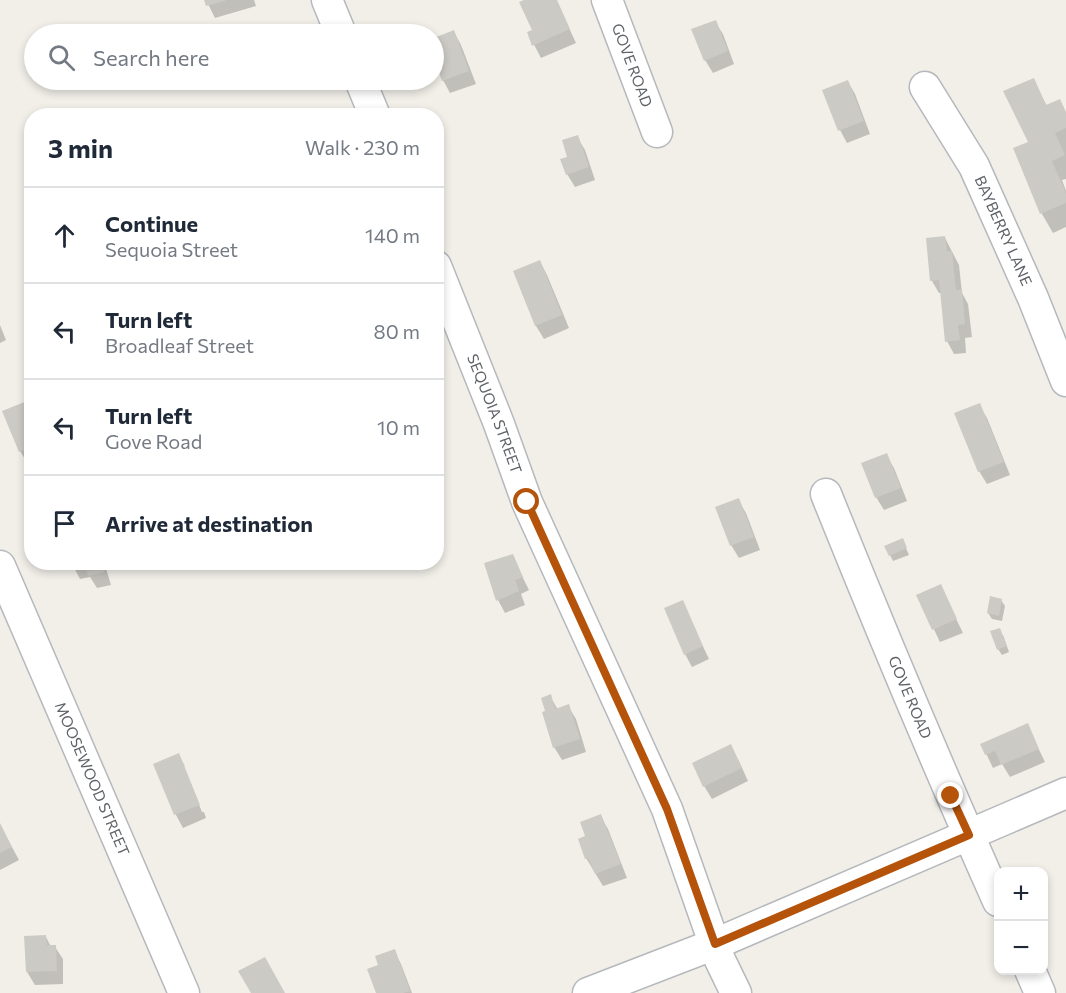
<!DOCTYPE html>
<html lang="en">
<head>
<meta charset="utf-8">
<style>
  body { margin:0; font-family:Commissioner,sans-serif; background:#f6f6f7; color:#1f2937 }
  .controls { position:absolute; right:18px; bottom:18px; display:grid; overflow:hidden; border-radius:12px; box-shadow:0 3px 9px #0003 }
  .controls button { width:54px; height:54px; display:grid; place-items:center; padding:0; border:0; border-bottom:2px solid #e0e1e3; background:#fff; color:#1f2937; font:30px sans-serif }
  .stop { position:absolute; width:18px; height:18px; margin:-14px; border:4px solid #b45309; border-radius:50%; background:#fff }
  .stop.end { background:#b45309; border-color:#fff; box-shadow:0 2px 6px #0008 }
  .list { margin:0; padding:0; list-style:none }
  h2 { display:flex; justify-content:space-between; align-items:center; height:78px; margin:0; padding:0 24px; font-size:26px }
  h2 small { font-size:20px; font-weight:400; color:#747a83 }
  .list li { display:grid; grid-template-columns:39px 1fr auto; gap:18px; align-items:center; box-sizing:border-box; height:96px; padding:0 24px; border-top:2px solid #e0e1e3 }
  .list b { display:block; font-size:22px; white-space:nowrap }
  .list p { margin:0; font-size:20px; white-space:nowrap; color:#747a83 }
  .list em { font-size:20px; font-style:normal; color:#747a83 }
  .icon { flex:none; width:33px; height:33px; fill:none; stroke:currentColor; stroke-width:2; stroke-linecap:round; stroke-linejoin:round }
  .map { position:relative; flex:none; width:1066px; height:993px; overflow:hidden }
  .search { position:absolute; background:#fff; box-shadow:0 3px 9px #0003; left:24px; top:24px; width:420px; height:66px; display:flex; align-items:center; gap:15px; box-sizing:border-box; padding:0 21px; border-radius:33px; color:#747a83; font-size:22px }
  .panel { position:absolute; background:#fff; box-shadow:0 3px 9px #0003; left:24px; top:108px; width:420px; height:462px; border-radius:24px }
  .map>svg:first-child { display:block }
  .shadow { fill:#0003 }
  .building { fill:#cccac5 }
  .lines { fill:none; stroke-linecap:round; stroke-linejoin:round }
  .minor-casing { stroke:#b5b8bc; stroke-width:33 }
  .minor { stroke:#fff; stroke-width:30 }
  .route { stroke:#b45309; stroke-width:8 }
  .labels { text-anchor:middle; stroke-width:6; stroke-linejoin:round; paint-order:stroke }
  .street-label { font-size:15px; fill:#5f6368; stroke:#fff }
</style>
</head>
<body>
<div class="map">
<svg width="1066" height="993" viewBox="0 0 1066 993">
  <rect width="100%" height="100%" fill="#f1efe8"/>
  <g class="shadow">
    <polygon points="206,0 254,0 256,6 215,18"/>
    <polygon points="527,0 556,0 576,43 541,58 528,33 534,31"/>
    <polygon points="715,22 723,34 734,64 713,73 705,60"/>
    <polygon points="454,32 461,45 476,84 450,93 443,80 434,55 434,40"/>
    <polygon points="1033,80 1047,106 1066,112 1066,179 1062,180 1066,191 1066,227 1053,233 1042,214 1025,175 1030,142"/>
    <polygon points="848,82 855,94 870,134 847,143 840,130"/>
    <polygon points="577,137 585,150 595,180 575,187 567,174 569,158"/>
    <polygon points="945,238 959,265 962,293 968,304 972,337 965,338 966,353 954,354 947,341 942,293 939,293 932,281"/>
    <polygon points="540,262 547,275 569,328 544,339 536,326 515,272"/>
    <polygon points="0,325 6,340 0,343"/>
    <polygon points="32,401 32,462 28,464 20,451"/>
    <polygon points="979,405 987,418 1010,475 987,484 979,471"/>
    <polygon points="886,455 894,468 907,501 884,510 876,497"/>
    <polygon points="738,500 746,513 760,550 739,558 731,545"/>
    <polygon points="905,546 909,555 893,561 886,547"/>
    <polygon points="512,556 529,590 521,594 525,605 505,613 498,600"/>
    <polygon points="71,562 104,562 111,585 97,588 90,577 80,579"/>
    <polygon points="940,586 963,633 940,642 918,596"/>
    <polygon points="1001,600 1005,606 1002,621 992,619 988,613"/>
    <polygon points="682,602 709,659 692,667 685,654"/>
    <polygon points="1003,635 1009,652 1002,655 998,649"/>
    <polygon points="550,696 558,710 568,706 576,719 586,752 562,760 554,747 547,712"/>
    <polygon points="1027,725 1045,762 1010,777 1002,764 993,768 982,745"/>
    <polygon points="178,755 185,766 183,766 202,812 204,812 206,818 183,828 176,815 155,764"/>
    <polygon points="738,759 748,781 712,799 704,786"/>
    <polygon points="600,816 608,829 627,878 603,886 586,858 587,837"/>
    <polygon points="0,825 19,860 0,870"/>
    <polygon points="46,937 51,947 55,947 63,959 63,984 35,985 27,972"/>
    <polygon points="394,951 401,964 412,993 378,993 380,966"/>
  </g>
  <g class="building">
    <polygon points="204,0 225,0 225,1 206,6"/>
    <polygon points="524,0 557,0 570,29 532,46 527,32 532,30 519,2"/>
    <polygon points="716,20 728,51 704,61 691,29"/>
    <polygon points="454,30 469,71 442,81 434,59 434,38"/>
    <polygon points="1034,78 1046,105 1060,99 1066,112 1066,128 1055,133 1065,155 1052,161 1066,193 1066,203 1040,214 1013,148 1028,142 1003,91"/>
    <polygon points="848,80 864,121 838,131 822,90"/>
    <polygon points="578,135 589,167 566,175 560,159 567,157 562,140"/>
    <polygon points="945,236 947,251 952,251 956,290 962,289 965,324 958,325 960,340 945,342 939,280 930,281 926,238"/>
    <polygon points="540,260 562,315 535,326 513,271"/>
    <polygon points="32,399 32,447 19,452 2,411"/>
    <polygon points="980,403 1004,462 978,472 954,413"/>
    <polygon points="887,453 901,488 875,498 861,463"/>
    <polygon points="739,498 754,537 730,546 715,507"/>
    <polygon points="903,538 907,548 889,556 884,546"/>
    <polygon points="513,554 523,577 515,580 519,591 496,601 484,563"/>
    <polygon points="70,562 102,562 104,572 88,576 84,564 71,567"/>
    <polygon points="941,584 957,619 932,630 916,595"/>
    <polygon points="990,596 1002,599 999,616 987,613"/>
    <polygon points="683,600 703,646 684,655 664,608"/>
    <polygon points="1000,628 1007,646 997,650 990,631"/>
    <polygon points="551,694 555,709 569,704 580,739 553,748 542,712 545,711 541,698"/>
    <polygon points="1028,723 1039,749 1001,765 995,751 985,755 980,744"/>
    <polygon points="731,744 742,768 703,787 692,763"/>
    <polygon points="179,753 200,805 174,815 153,764"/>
    <polygon points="601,814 621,864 595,874 588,858 585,859 578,839 585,836 580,822"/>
    <polygon points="0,823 12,847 0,853"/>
    <polygon points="46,935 47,945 56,945 57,971 26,972 24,936"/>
    <polygon points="395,949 410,991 403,993 376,993 367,969 378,965 375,956"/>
    <polygon points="265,957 285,993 251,993 238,971"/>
  </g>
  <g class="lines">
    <g class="minor-casing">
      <g id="minor">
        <polyline points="327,0 341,34"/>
        <path id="s1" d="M607,0l50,132"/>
        <polyline points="360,80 375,116"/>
        <path id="s2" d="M925,87l49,79 59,132 33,83"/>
        <path id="s3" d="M436,266l63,158 28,78 140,307 53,151 16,33"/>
        <path id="s4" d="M826,494c55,137 112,273 172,407"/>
        <path id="s5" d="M0,566l184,427"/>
        <polyline points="1030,970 1040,993"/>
        <polyline points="588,993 715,944 1066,793"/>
      </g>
    </g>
    <use href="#minor" class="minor"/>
  </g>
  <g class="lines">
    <polyline class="route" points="527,502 667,809 715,944 969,835 951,796"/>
  </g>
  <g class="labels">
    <g class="street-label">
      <text dy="5" stroke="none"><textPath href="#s1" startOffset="70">GOVE ROAD</textPath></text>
      <text dy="5" stroke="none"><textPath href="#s2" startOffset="164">BAYBERRY LANE</textPath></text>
      <text dy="5" stroke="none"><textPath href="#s3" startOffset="159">SEQUOIA STREET</textPath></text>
      <text dy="5" stroke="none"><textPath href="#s4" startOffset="220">GOVE ROAD</textPath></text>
      <text dy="5" stroke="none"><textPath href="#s5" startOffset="232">MOOSEWOOD STREET</textPath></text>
    </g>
  </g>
</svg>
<div class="controls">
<button>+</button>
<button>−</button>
</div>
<div class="stop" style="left:527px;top:502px"></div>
<div class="stop end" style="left:951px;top:796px"></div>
<div class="search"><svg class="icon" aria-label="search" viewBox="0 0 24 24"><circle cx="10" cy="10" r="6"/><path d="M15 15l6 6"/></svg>Search here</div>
<section class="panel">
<h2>3 min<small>Walk · 230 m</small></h2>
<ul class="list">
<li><svg class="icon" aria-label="ahead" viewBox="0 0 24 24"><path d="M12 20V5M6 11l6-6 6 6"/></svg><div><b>Continue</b><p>Sequoia Street</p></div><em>140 m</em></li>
<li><svg class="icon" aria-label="left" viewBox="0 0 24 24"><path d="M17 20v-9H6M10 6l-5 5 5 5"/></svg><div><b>Turn left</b><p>Broadleaf Street</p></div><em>80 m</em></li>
<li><svg class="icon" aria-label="left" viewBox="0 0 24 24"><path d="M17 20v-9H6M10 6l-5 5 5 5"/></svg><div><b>Turn left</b><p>Gove Road</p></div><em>10 m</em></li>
<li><svg class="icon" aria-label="arrive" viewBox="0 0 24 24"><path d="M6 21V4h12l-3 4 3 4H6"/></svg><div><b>Arrive at destination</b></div></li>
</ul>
</section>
</div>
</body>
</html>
